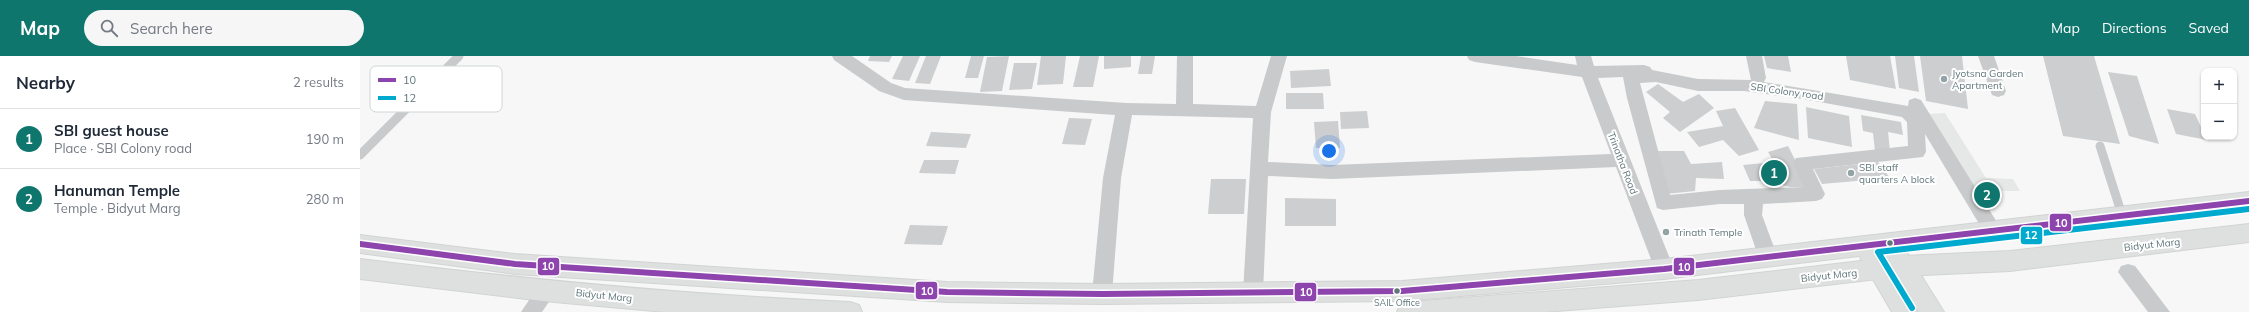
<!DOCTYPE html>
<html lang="en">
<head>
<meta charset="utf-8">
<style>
  body { margin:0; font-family:Mulish,sans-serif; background:#f6f6f7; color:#1f2937 }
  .controls { position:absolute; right:12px; top:12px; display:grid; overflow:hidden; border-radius:8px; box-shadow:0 1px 3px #0004 }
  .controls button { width:36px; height:36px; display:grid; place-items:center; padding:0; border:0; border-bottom:1px solid #e0e1e3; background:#fff; color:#1f2937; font:20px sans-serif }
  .you { position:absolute; left:969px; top:95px; width:14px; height:14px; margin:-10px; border:3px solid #fff; border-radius:50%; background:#1a73e8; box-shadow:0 0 0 6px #1a73e833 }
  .badge { display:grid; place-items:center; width:26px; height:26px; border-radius:50%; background:#0f766e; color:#fff; font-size:13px; font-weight:700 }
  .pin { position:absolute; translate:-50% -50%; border:2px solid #fff; box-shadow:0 1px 4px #0006 }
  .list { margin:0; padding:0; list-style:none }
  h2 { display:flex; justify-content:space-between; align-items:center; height:52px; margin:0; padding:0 16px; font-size:17px }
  h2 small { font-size:13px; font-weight:400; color:#747a83 }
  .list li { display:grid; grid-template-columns:26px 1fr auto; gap:12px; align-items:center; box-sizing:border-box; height:60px; padding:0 16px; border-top:1px solid #e0e1e3 }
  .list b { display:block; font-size:15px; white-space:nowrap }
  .list p { margin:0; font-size:13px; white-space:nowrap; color:#747a83 }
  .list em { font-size:13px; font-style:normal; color:#747a83 }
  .icon { flex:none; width:22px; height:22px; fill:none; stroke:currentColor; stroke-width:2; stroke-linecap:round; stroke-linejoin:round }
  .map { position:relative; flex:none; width:1889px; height:256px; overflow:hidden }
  header { display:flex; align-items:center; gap:24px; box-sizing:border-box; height:56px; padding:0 20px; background:#0f766e; color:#fff }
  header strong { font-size:19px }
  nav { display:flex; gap:22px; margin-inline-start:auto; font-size:14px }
  .search { width:280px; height:36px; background:#f6f6f7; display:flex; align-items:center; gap:10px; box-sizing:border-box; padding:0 14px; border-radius:22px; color:#747a83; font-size:15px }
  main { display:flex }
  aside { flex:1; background:#fff }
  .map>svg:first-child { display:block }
  .built { fill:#e5e8e7 }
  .building { fill:#cccecf }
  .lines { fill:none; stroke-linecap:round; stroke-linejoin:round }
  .secondary-casing { stroke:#d2d3d4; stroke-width:2 }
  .primary-casing { stroke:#d2d4d4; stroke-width:2 }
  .lane { stroke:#c8cacb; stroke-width:9 }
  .street { fill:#c8cacb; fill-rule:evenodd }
  .secondary { fill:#dedfdf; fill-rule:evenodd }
  .primary { fill:#dedfdf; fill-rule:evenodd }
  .bus-1-casing { stroke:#fff; stroke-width:9 }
  .bus-2-casing { stroke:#fff; stroke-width:9 }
  .bus-1 { stroke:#8e44ad; stroke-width:6 }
  .bus-2 { stroke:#00a9ce; stroke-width:6 }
  .poi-dot { fill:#94a3a6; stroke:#fff; stroke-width:1.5 }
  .bus-dot { fill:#5f767a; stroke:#fff; stroke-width:1.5 }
  .labels { text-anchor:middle; stroke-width:4; stroke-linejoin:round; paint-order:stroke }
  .bus-label { font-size:9px; fill:#5f767a; stroke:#fff }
  .poi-label { font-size:10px; fill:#5f767a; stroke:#fff; text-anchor:start }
  .street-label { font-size:10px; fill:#5f767a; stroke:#fff }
  .key { fill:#fff; stroke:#cfd6d7; stroke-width:1 }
  .key-label { font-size:11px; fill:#5f767a }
  .line-badge { stroke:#fff; stroke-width:1.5 }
  .badge-label { font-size:11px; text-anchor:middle; font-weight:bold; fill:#fff }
</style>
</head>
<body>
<header>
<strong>Map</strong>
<div class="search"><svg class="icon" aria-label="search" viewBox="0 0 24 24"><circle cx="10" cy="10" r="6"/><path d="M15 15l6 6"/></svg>Search here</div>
<nav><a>Map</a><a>Directions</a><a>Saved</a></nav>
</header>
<main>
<aside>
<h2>Nearby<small>2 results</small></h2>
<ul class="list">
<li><span class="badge">1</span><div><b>SBI guest house</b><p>Place · SBI Colony road</p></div><em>190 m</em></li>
<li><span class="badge">2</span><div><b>Hanuman Temple</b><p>Temple · Bidyut Marg</p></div><em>280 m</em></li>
</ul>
</aside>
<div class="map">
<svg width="1889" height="256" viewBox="0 0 1889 256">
  <rect width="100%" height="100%" fill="#f7f7f7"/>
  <polygon class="built" points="1585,57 1626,122 1653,123 1660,135 1615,135 1567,58"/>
  <g class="building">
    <polygon points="510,0 532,0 529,6 508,5"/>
    <polygon points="543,0 560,0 549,25 532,23"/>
    <polygon points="566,0 581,0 570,28 555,27"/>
    <polygon points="611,0 624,0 618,22 605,22"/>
    <polygon points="649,0 642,35 620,36 627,1"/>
    <polygon points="681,0 706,0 703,28 677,29"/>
    <polygon points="720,0 739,0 733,31 713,31"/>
    <polygon points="744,0 771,0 771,11 744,13"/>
    <polygon points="781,0 795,0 792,18 778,18"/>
    <polygon points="1404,0 1428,0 1431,16 1407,12"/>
    <polygon points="1486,0 1530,0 1536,33 1490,24"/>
    <polygon points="1535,0 1554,0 1559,36 1539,32"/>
    <polygon points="1560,0 1602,0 1608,53 1566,45"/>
    <polygon points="1683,0 1734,0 1760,88 1703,80"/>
    <polygon points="654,7 677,7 672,33 649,34"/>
    <polygon points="969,13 971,30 931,32 930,15"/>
    <polygon points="1748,16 1777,20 1799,88 1769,80"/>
    <polygon points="1298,28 1323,46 1339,38 1354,52 1320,76 1303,62 1310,56 1286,36"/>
    <polygon points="926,37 963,37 964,53 926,53"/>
    <polygon points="1405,45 1437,48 1439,84 1394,72"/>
    <polygon points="1446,51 1489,60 1492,91 1448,82"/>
    <polygon points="1375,52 1399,94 1379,100 1363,84 1339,91 1327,76 1363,70 1356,55"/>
    <polygon points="1807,53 1835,58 1847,84 1816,78"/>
    <polygon points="1007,55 1009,72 981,73 980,56"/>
    <polygon points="1501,59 1541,66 1543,79 1528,76 1531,104 1515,95 1513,77 1503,75"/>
    <polygon points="709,62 732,63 725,89 702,88"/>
    <polygon points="978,65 980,92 956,92 954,66"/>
    <polygon points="571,76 611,78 606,92 566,90"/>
    <polygon points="1428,90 1449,131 1430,131 1406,125 1390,125 1383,109 1414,106 1408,96"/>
    <polygon points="1298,95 1324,95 1331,108 1362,106 1364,123 1336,122 1335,135 1306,138"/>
    <polygon points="564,104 599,104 595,118 559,117"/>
    <polygon points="1518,106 1530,122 1462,128 1454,113"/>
    <polygon points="851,123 886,123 884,158 848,158"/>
    <polygon points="925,142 976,143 976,170 925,170"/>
    <polygon points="550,169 588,170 582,189 544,188"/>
  </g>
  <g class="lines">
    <g class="secondary-casing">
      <g id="secondary">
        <polygon points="1529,179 1537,181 1584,256 1559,256 1518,188 1521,181"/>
        <polygon points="1505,180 1513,182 1557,256 1532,256 1493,189 1497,182"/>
      </g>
    </g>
    <g class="primary-casing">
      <g id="primary">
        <polygon points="1889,136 1889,154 1304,223 1042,245 742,248 587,246 155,218 0,197 0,179 155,198 587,226 742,228 1042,225 1304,203"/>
        <polygon points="1889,168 1889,186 1650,215 1543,220 1338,244 1184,256 1037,256 1040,249 1049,246 1338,224 1543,200 1650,195"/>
        <path d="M0,203c163,20 326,36 490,43l9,3 3,7h-197l-122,-11 -183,-22z"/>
      </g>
    </g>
    <g class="lane">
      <polyline points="1740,90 1762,159"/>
      <polyline points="0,99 99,0"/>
    </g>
    <g class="street">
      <path d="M472,0h20l39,27 14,5 221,15 50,1 1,-48h16v48l63,2 15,-50h16l-16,56 -3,50 64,3 279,-11 -29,-77 -107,-15 -6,-2 -2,-4h49l61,9 -2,-9h16l3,10 50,-1 6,2 2,3 46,9 53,1 -5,-24h16l4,22 -2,4 144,24 1,-6 6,-2 6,2 82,132 -2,5 -7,3 -7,-3 -62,-103 1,18 -3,5 -110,12 12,25 -3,5 -6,2 -53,3 -1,11 16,43 -3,6 -7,2 -7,-2 -17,-49v-11h-24l-57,6 -6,-2 -30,-110 -4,-21 -25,1 76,191 -3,6 -7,2 -7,-2 -41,-108 -284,12 -64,-3 -5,117 -3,6 -7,2 -7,-2 -3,-6 10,-175 -121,-3 -11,63 -9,116 -3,6 -7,2 -7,-2 -3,-6 11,-116 12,-63 -211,-15 -25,-9 -45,-31zM1296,26l42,9h46l59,8 99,18 5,5 1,24 -112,12 -3,5 11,24 -84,3 -50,5 -30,-112z"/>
      <polygon points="1618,0 1634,0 1646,35 1644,39 1638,41 1632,39"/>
      <polygon points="1768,208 1775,210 1810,256 1788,256 1758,216 1761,210"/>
      <polygon points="187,226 194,228 197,234 182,256 161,256 180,228"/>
    </g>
    <use href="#secondary" class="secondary"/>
    <use href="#primary" class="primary"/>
    <g class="bus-1-casing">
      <polyline id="bus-1" points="0,188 155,208 587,236 742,238 1042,235 1304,213 1889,145"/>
    </g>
    <g class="bus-2-casing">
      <polyline id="bus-2" points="1552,252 1518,196 1889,153"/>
    </g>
    <use href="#bus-1" class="bus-1"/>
    <use href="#bus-2" class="bus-2"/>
  </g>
  <g class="poi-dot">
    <circle cx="1584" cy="23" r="4"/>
    <circle cx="1491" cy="117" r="4"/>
    <circle cx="1306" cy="176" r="4"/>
  </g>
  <g class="bus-dot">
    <circle cx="1530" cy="187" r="3.5"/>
    <circle cx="1037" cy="235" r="3.5"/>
  </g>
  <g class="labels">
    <g class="bus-label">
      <text x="1037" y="250">SAIL Office</text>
    </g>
    <g class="poi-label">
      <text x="1592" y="21">Jyotsna Garden<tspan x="1592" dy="12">Apartment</tspan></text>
      <text x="1499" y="115">SBI staff<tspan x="1499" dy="12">quarters A block</tspan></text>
      <text x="1314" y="180">Trinath Temple</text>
    </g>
    <g class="street-label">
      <text transform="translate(1427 35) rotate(8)" y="4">SBI Colony road</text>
      <text transform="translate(1263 107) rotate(69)" y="4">Trinatha Road</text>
      <text transform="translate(1792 188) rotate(-6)" y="4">Bidyut Marg</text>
      <text transform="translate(1469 219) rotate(-6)" y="4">Bidyut Marg</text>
      <text transform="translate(244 239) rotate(6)" y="4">Bidyut Marg</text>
    </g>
  </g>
  <rect x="10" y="10" width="132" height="46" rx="6" class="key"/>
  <rect x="18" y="22" width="18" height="4" fill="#8e44ad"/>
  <rect x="18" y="40" width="18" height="4" fill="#00a9ce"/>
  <g class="key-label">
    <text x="43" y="28">10</text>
    <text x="43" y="46">12</text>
  </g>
  <g class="line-badge">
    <rect x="1689" y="157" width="23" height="19" rx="4" fill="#8e44ad"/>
    <rect x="1660" y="170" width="23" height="19" rx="4" fill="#00a9ce"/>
    <rect x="177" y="201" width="23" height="19" rx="4" fill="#8e44ad"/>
    <rect x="1313" y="201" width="22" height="19" rx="4" fill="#8e44ad"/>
    <rect x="555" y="225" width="23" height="19" rx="4" fill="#8e44ad"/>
    <rect x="934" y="226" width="23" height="20" rx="4" fill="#8e44ad"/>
  </g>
  <g class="badge-label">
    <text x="1701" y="171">10</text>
    <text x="1671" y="183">12</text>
    <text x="188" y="214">10</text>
    <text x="1324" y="215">10</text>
    <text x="567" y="239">10</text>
    <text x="946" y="240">10</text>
  </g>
</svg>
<div class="controls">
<button>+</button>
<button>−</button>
</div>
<div class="you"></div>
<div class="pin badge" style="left:1414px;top:117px">1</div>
<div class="pin badge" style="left:1627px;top:139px">2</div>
</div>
</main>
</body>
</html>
